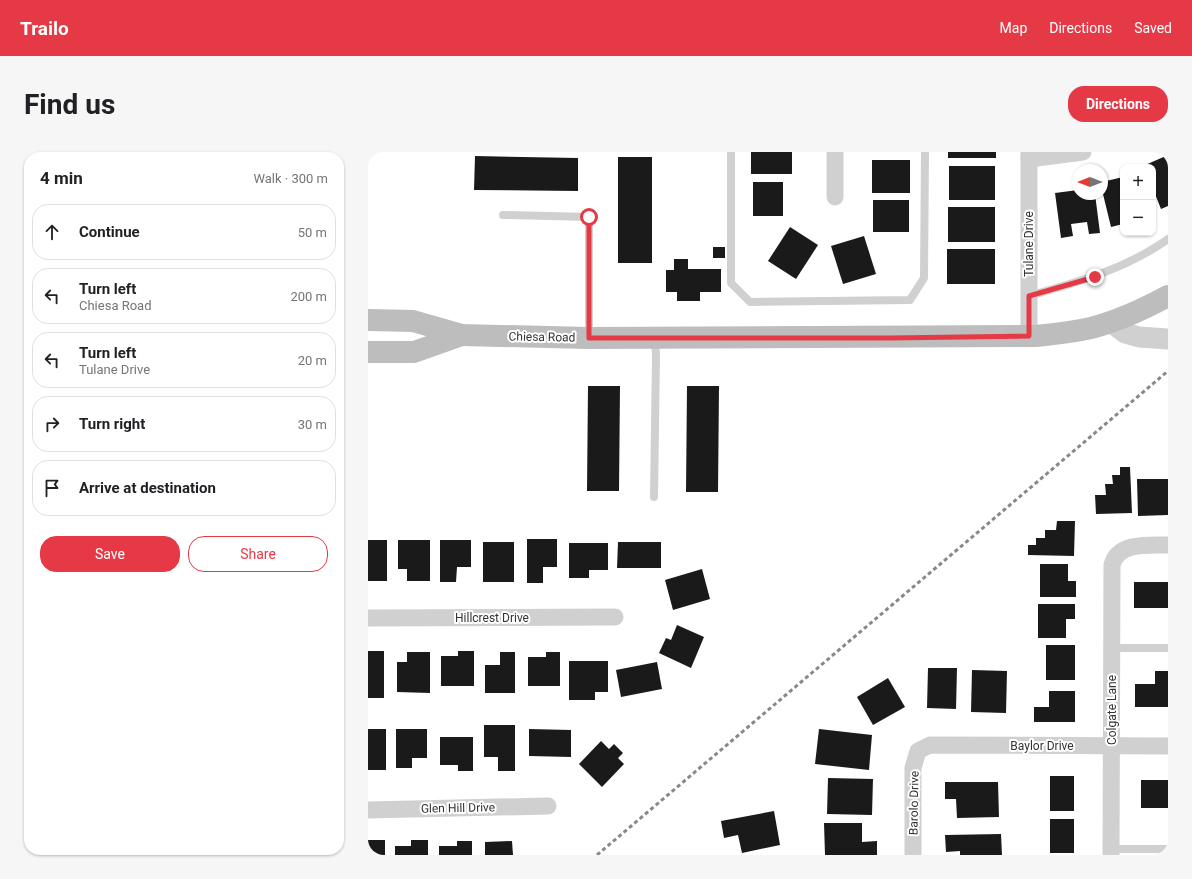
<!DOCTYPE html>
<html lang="en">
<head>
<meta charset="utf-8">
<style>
  body { margin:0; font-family:Roboto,sans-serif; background:#f6f6f6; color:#202124 }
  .controls { position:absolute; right:12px; top:12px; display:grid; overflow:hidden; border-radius:8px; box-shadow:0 1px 3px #0004 }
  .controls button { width:36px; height:36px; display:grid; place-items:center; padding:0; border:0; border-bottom:1px solid #e0e0e0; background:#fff; color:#202124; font:20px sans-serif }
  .compass { position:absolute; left:704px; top:12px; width:36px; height:36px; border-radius:50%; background:#fff; box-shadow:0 1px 3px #0004; rotate:270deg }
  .stop { position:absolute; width:12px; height:12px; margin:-9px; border:3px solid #e63946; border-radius:50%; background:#fff }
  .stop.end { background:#e63946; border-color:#fff; box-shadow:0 1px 4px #0008 }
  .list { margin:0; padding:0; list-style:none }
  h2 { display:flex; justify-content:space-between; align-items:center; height:52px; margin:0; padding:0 16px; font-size:17px }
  h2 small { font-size:13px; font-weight:400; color:#757577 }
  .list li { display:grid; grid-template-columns:26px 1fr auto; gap:12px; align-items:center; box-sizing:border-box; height:56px; margin:0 8px 8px; padding:0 8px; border:1px solid #e0e0e0; border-radius:16px }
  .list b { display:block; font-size:15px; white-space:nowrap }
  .list p { margin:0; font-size:13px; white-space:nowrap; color:#757577 }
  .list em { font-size:13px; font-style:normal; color:#757577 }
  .actions { display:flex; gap:8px; padding:12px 16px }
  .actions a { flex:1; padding:9px 0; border:1px solid #e63946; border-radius:16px; text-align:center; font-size:14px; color:#e63946 }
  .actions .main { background:#e63946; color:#fff }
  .icon { flex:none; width:22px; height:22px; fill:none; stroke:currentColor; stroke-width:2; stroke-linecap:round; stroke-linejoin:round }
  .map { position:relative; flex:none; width:800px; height:703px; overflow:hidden; border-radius:16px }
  header { display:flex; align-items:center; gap:24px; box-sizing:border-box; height:56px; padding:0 20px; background:#e63946; color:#fff }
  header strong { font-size:19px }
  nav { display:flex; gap:22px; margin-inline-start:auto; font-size:14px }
  .intro { display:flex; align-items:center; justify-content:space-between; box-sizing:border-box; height:96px; padding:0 24px }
  h1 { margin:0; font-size:28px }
  .button { padding:10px 18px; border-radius:16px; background:#e63946; color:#fff; font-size:14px; font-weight:700 }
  main { display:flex; gap:24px; padding:0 24px }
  aside { flex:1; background:#fff; border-radius:16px; box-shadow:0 1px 3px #0004 }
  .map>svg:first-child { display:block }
  .building { fill:#1a1a1a }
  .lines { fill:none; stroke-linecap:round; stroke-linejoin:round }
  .service { stroke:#d0d0d0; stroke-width:8 }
  .minor { stroke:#d0d0d0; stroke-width:17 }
  .tertiary { stroke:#d0d0d0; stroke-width:21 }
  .secondary { stroke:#bdbdbd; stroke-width:22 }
  .rail { stroke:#888; stroke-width:3; stroke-dasharray:4 3; stroke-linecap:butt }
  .route { stroke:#e63946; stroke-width:5 }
  .labels { text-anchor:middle; stroke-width:4; stroke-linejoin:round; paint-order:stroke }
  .street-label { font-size:12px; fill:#333; stroke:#fff }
</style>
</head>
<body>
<header>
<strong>Trailo</strong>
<nav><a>Map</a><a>Directions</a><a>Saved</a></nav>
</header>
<div class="intro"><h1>Find us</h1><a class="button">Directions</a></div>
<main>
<aside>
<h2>4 min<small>Walk · 300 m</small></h2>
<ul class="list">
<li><svg class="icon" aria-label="ahead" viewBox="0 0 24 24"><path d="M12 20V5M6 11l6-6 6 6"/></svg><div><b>Continue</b></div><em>50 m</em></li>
<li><svg class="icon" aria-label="left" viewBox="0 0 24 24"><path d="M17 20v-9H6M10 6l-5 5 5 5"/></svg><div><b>Turn left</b><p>Chiesa Road</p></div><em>200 m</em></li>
<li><svg class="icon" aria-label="left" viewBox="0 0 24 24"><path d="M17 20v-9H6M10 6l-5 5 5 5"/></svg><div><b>Turn left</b><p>Tulane Drive</p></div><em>20 m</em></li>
<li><svg class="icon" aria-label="right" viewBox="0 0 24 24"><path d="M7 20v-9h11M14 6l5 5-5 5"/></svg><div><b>Turn right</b></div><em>30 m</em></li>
<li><svg class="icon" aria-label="arrive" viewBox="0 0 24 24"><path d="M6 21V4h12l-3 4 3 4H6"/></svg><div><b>Arrive at destination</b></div></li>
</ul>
<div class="actions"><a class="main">Save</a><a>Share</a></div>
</aside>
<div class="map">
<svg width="800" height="703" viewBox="0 0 800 703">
  <rect width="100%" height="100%" fill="#fff"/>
  <g class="building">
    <rect x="383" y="0" width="41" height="22"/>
    <rect x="580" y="0" width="48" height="6"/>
    <polygon points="800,3 800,54 793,57 785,37 785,15 776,15 775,14"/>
    <polygon points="107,4 210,6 210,39 106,38"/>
    <rect x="250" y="5" width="34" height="106"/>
    <rect x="504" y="8" width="38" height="33"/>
    <rect x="581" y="14" width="46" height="34"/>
    <polygon points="755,25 755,59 753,59 755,72 743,75 734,38 734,30"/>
    <rect x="385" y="30" width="30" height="34"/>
    <polygon points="710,38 710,42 727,42 732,81 721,82 719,70 703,72 705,84 693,86 687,41"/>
    <rect x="505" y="48" width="36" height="32"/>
    <rect x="580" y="55" width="47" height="35"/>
    <polygon points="422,75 450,93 428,127 400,109"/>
    <polygon points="496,84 508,122 475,132 463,94"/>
    <rect x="345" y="95" width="12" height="11"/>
    <rect x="579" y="97" width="48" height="35"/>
    <polygon points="306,107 320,107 320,117 353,117 353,140 332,140 332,149 309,149 309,140 298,140 298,118 306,118"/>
    <polygon points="220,234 252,234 251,339 219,339"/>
    <polygon points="319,234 351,234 350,340 318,340"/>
    <polygon points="752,315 762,315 764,361 728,362 727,343 738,343 737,332 745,332 744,323 752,323"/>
    <polygon points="769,327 800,327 800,363 770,364"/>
    <polygon points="689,369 707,369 706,404 660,403 660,393 668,393 668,386 677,386 677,378 688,378"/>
    <polygon points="159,387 189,387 189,415 175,415 175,431 159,431"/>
    <rect x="0" y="388" width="19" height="41"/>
    <polygon points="30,388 62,388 62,429 39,429 39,417 30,417"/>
    <polygon points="72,388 103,388 103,415 89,415 88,430 72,430"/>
    <rect x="115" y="390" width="31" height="40"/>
    <polygon points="250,390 293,390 293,416 249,416"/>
    <polygon points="201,391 240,391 240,418 221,418 221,426 201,426"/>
    <polygon points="672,412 700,412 700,429 708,429 708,445 672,445"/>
    <polygon points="334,417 342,447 305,458 297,428"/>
    <rect x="766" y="430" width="34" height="26"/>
    <polygon points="670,452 707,452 707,467 698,467 698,486 670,486"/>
    <polygon points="309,473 336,485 323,516 291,501 298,486 303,488"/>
    <rect x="678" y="493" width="29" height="35"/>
    <rect x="0" y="499" width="16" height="47"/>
    <polygon points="90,499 106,499 106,534 73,534 73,504 90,504"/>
    <polygon points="39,500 62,500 62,541 29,540 29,510 39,510"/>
    <polygon points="132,500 147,500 147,541 117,541 117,513 132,513"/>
    <polygon points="178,500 192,500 192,534 160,534 160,505 178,505"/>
    <polygon points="201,509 240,509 240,540 227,540 227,548 201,548"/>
    <polygon points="289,510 294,537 253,545 248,518"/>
    <polygon points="560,516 589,516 588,557 559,556"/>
    <polygon points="604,518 639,519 638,561 603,560"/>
    <polygon points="787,519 800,519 800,555 767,555 767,532 787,532"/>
    <polygon points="520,526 537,555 505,573 489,545"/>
    <polygon points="681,539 707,539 707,570 666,570 666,555 681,555"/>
    <polygon points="116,573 147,573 147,619 130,619 130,605 116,605"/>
    <rect x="0" y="577" width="18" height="41"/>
    <polygon points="28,577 59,577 59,606 44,606 44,616 28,616"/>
    <polygon points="161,577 203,578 203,605 161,604"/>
    <polygon points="451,577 504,583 501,618 447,612"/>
    <polygon points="72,585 105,585 105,619 90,619 90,613 72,613"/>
    <polygon points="233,589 241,597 246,592 255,601 250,606 256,612 234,635 211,612"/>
    <rect x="682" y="624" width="24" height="35"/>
    <polygon points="460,626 505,627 504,663 459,662"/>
    <rect x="773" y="628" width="27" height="28"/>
    <polygon points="577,630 630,630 631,665 589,666 588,647 577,647"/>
    <polygon points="406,659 412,693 374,701 370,683 356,686 353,669"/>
    <rect x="682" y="667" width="24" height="34"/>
    <polygon points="456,671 494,671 494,690 509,689 509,703 457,703"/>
    <polygon points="633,682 634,703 592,703 592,699 578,700 577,683"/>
    <rect x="0" y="688" width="17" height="15"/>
    <polygon points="43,688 60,688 60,703 27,703 27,694 43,694"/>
    <polygon points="89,689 104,689 104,703 71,703 71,694 89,694"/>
    <polygon points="144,689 145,703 117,703 117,690"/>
  </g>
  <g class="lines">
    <g class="service">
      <polyline points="363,0 363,131 382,150 542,148 556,126 557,0"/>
      <polyline points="135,63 221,65 221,185"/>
      <path d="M661,144c49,-14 97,-27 139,-57"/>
      <polyline points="286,345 288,204 287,187"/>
      <polyline points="744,496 800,496"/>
      <polyline points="743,697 800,697"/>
    </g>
    <g class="minor">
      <polyline points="467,0 467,45"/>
      <polyline points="661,0 661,184"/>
      <polyline points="661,7 715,0"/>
      <polyline points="0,466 247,465"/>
      <polyline points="0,658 180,654"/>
      <polyline points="545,703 545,616 550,599 562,593 800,594"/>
      <path d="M743,703l1,-290c6,-23 37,-20 56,-20"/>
    </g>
    <polyline class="tertiary" points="743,170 757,181 771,185 800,187"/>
    <g class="secondary">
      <path d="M0,168l45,1 49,14 127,3 447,-2c19,-2 37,-4 55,-8 27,-7 53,-19 77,-32"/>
      <polyline points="0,200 46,200 94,183"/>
    </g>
    <polyline class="rail" points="229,703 800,219"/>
  </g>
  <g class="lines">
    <polyline class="route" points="221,65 221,186 522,186 661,184 661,144 727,125"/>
  </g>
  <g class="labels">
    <g class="street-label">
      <text transform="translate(661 92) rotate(-90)" y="4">Tulane Drive</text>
      <text transform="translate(174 185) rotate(1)" y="4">Chiesa Road</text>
      <text x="124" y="470">Hillcrest Drive</text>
      <text transform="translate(744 558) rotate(-90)" y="4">Colgate Lane</text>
      <text x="674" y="598">Baylor Drive</text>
      <text transform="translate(546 651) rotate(-89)" y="4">Barolo Drive</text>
      <text transform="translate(90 656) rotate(-1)" y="4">Glen Hill Drive</text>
    </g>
  </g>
</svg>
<div class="controls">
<button>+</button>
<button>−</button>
</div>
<svg class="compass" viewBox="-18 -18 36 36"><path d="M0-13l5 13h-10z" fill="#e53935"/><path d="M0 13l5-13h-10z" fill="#757577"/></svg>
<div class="stop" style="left:221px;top:65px"></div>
<div class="stop end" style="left:727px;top:125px"></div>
</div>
</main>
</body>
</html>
